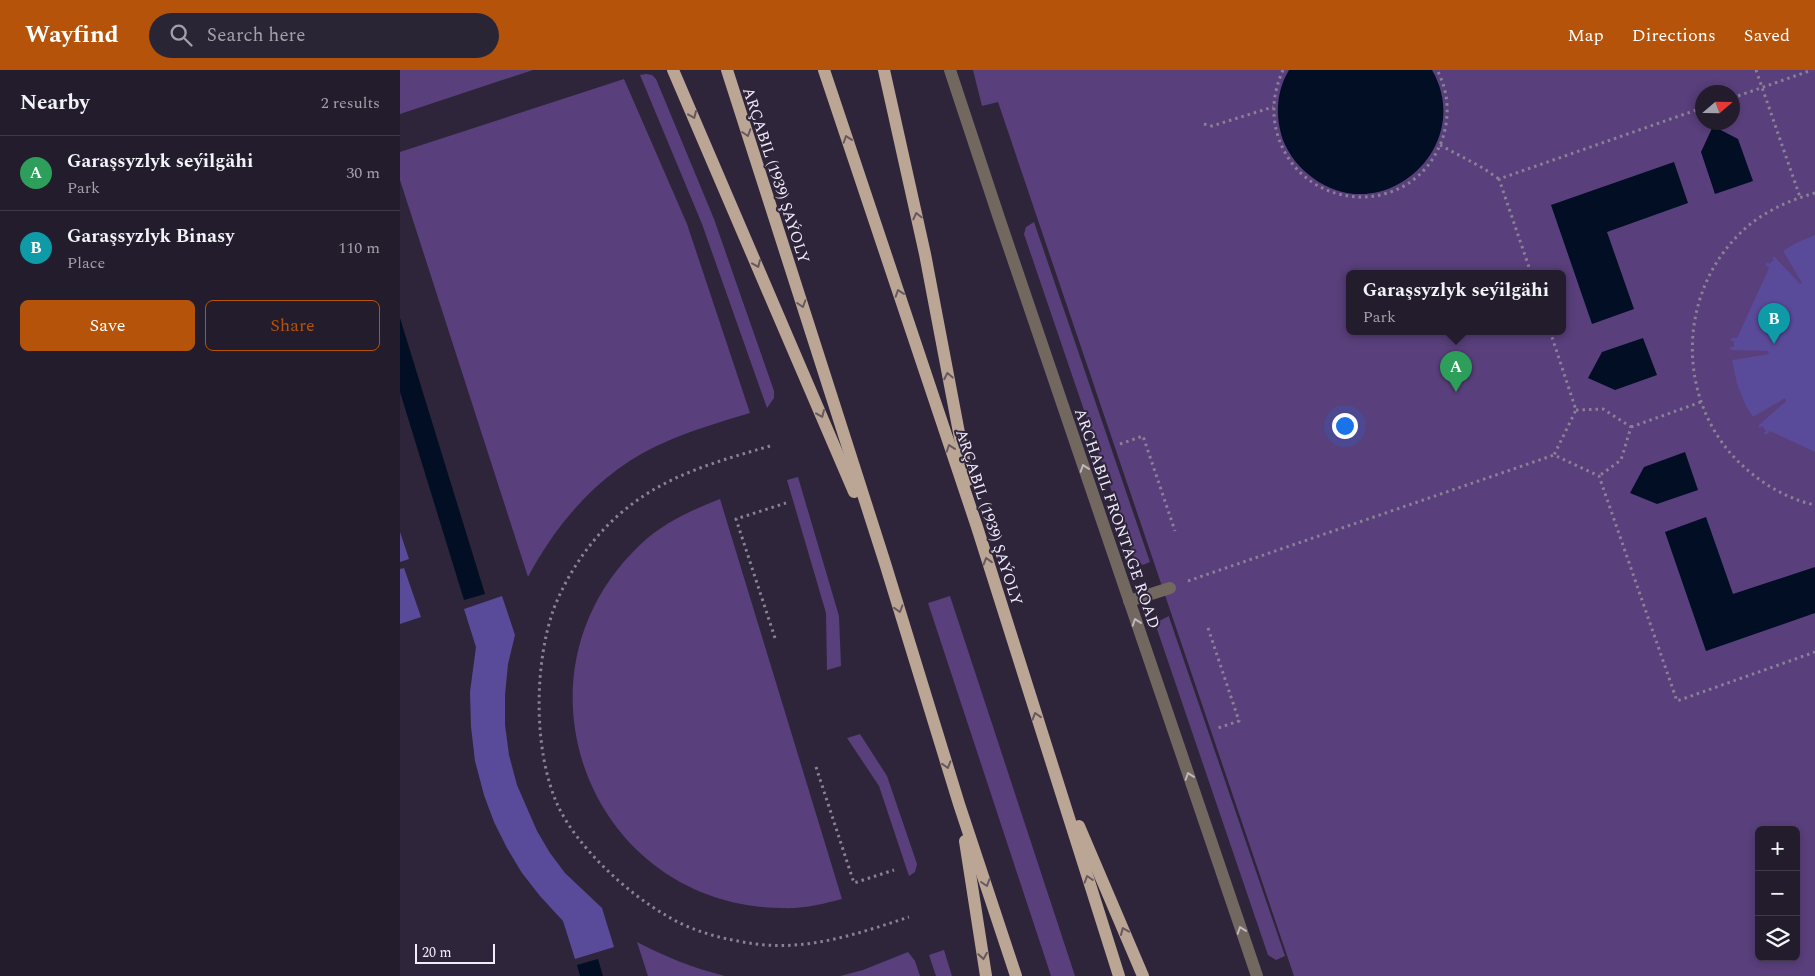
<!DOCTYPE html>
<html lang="en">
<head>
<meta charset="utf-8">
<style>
  body { margin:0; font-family:Spectral,serif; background:#2a2534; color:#f1f3f6 }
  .controls { position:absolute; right:15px; bottom:15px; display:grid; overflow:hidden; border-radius:8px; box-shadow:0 2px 8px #0003 }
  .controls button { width:45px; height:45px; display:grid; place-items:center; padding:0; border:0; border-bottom:1px solid #3f3a48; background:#221c2c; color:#f1f3f6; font:25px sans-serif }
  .compass { position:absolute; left:1295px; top:15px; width:45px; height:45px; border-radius:50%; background:#221c2c; box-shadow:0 2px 8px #0003; rotate:70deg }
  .scale { position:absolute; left:15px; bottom:12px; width:80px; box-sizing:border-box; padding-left:5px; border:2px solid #f1ecfa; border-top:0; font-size:14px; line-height:18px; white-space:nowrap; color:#f1ecfa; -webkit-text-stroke:4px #2e253b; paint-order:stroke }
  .you { position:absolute; left:944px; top:355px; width:18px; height:18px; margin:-12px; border:4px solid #fff; border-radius:50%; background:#1a73e8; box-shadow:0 0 0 8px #1a73e833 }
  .badge { display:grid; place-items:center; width:32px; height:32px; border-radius:50%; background:#b45309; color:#fff; font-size:16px; font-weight:700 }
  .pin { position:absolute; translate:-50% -41px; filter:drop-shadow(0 1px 2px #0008) }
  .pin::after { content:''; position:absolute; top:26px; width:18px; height:15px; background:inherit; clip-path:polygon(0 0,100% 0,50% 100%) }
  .popup { position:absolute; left:946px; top:200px; width:220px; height:65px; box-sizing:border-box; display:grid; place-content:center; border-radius:8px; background:#221c2c; filter:drop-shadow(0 1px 4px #0005); font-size:16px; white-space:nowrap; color:#a2a1a9 }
  .popup b { font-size:19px; color:#f1f3f6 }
  .popup::after { content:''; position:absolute; left:50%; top:100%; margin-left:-10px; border:10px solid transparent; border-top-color:#221c2c }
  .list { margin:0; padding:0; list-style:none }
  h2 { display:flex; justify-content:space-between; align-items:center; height:65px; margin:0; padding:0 20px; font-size:21px }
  h2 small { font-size:16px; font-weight:400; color:#a2a1a9 }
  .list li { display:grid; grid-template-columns:32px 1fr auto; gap:15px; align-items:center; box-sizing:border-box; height:75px; padding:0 20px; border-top:1px solid #3f3a48 }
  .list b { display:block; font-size:19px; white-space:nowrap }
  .list p { margin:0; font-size:16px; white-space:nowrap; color:#a2a1a9 }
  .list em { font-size:16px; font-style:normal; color:#a2a1a9 }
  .actions { display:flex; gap:10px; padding:15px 20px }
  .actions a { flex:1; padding:11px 0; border:1px solid #b45309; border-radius:8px; text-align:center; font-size:18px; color:#b45309 }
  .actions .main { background:#b45309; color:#fff }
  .icon { flex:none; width:28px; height:28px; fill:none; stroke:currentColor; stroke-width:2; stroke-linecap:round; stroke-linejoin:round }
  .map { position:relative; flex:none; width:1415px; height:906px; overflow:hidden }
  header { display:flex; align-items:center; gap:30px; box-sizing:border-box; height:70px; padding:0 25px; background:#b45309; color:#fff }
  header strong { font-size:24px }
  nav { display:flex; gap:28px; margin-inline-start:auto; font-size:18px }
  .search { width:350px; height:45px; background:#2a2534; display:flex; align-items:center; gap:12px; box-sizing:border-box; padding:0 18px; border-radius:28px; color:#a2a1a9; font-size:19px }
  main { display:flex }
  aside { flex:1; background:#221c2c }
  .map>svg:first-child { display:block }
  .green { fill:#593f7b; fill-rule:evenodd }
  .water { fill:#010e24 }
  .building { fill:#5a4a9a }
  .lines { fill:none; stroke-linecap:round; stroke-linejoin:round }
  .path { stroke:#898295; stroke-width:3; stroke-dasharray:2.5 4; stroke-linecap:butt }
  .minor { stroke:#736860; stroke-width:12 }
  .major { stroke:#bba595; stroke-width:12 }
  .oneway { stroke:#66585f }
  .oneway2 { stroke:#bfb7bc }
  .labels { text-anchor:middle; stroke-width:4; stroke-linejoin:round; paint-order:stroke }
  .street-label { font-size:16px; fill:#f1ecfa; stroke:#2e253b }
</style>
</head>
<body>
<header>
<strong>Wayfind</strong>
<div class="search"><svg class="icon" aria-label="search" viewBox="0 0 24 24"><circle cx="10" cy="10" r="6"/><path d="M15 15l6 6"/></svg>Search here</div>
<nav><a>Map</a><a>Directions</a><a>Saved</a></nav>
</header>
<main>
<aside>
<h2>Nearby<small>2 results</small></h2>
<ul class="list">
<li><span class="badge" style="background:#2e9e5b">A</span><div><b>Garaşsyzlyk seýilgähi</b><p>Park</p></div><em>30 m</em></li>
<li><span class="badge" style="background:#0f9aa8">B</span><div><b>Garaşsyzlyk Binasy</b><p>Place</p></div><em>110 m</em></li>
</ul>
<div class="actions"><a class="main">Save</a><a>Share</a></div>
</aside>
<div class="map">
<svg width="1415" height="906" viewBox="0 0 1415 906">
  <rect width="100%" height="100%" fill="#2e253b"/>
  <g class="green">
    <polygon points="0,0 133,0 0,44"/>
    <path d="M573,0h842v906h-521l-296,-874 -16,4zM1302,22h30v30h-30zM950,203h212v58h-212zM1359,760h37v127h-37z"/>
    <polygon points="246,4 252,5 256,9 314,149 374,321 374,328 367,338 302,154 240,5"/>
    <path d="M224,9l63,145 63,189c-27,8 -54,16 -80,27 -64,26 -110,77 -142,137l-128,-397v-28z"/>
    <polygon points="634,152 750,492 743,495 735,490 624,164 626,157"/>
    <polygon points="398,407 439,546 441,596 427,600 426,543 387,410"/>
    <path d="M320,429l122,400c-19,5 -39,10 -60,9 -192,-2 -281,-233 -141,-364 22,-21 51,-34 79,-45z"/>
    <polygon points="550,526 675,906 651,906 528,533"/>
    <polygon points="769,546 769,547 885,886 876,890 868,885 757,559 759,551"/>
    <polygon points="460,664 487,706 517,794 515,802 509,806 479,716 447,668"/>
    <path d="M237,872c29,15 56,26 88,34h-77z"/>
    <polygon points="544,880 552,906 536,906 529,885"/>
    <polygon points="508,882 515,891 520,906 440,906 463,900"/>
  </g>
  <g class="water">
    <path d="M889,0h143c44,76 -48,160 -119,108 -14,-10 -24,-23 -30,-38 -8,-24 -7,-48 6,-70z"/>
    <polygon points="1313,56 1338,69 1353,111 1315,124 1301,82"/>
    <polygon points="1274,92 1288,133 1207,162 1234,239 1192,254 1151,135"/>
    <polygon points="0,248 85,524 64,530 0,322"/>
    <polygon points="1243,268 1257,305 1215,320 1188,308 1202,282"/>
    <polygon points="1285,382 1298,420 1257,434 1230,423 1244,397"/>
    <polygon points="1306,447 1333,524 1415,497 1415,543 1306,581 1265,462"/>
    <polygon points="198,889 203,906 180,906 177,895"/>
  </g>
  <g class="building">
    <polygon points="1415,165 1415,382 1370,361 1366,365 1364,363 1366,361 1362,356 1360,358 1358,356 1386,331 1385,328 1353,347 1346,336 1337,314 1332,290 1369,284 1368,281 1331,280 1330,277 1334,277 1334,271 1331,271 1331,268 1337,268 1369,198 1365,194 1368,192 1369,194 1374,190 1372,188 1374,186 1400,214 1402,213 1383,181 1394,174"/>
    <polygon points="0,462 9,489 0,492"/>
    <polygon points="4,498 21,547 0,554 0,499"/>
    <polygon points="102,526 115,565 108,594 105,625 105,655 109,685 117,715 137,761 150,783 165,803 202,838 214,877 175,889 163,851 140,826 122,803 107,778 94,752 84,725 75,691 71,657 70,622 76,577 64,539"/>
  </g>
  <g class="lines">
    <g class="path">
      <path d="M883,0c-9,20 -12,41 -6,63 23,81 136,87 165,7 8,-23 7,-48 -5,-70"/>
      <polyline points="1356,0 1400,127"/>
      <polyline points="1332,28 1412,0"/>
      <polyline points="804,54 812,56 873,37"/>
      <polyline points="1040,75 1083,98 1099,109"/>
      <path d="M1415,123c-22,6 -43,15 -62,29 -72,56 -81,165 -21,233 22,24 51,43 83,50"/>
      <polyline points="1131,203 1099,109 1302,38"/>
      <polyline points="1150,261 1176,340 1154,385 1199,406 1277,631 1415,582"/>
      <polyline points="1176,340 1203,339 1231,357 1221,390 1199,406"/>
      <polyline points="1231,357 1301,332"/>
      <polyline points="720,374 743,366 775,461"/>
      <path d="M370,376c-51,15 -101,28 -143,62 -32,25 -58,62 -73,100 -20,56 -21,143 4,198 20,42 69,87 109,110 26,16 59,24 89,28 53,7 104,-11 153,-27"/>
      <polyline points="788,511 1154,385"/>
      <polyline points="808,558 839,651 818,658"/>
      <polyline points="375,568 336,449 386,433"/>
      <polyline points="416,697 454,813 494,800"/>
    </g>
    <g class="minor">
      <polyline points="550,0 599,148 857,906"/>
      <polyline points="729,531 770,518"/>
    </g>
    <g class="major">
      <polyline points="273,0 454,422"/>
      <polyline points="327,0 485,493 559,734 616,906"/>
      <polyline points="424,0 577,457 719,906"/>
      <polyline points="484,0 525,184 568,410"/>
      <polyline points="679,756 743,906"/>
      <polyline points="565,771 586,906"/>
    </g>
  </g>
  <defs><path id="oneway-chevron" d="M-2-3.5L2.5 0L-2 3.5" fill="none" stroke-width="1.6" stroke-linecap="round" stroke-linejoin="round" transform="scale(1.25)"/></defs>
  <g class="oneway">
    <use href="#oneway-chevron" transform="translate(293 45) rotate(67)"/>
    <use href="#oneway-chevron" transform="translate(347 63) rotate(72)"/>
    <use href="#oneway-chevron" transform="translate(447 69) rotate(-109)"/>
    <use href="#oneway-chevron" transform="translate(517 146) rotate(-103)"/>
    <use href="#oneway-chevron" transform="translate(357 194) rotate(67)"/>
    <use href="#oneway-chevron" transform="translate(499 223) rotate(-109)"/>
    <use href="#oneway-chevron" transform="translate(402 234) rotate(72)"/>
    <use href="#oneway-chevron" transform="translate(548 306) rotate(-101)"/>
    <use href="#oneway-chevron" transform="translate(421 344) rotate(67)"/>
    <use href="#oneway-chevron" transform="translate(550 378) rotate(-109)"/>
    <use href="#oneway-chevron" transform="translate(587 491) rotate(-107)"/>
    <use href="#oneway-chevron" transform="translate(499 539) rotate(73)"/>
    <use href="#oneway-chevron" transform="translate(636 646) rotate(-107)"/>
    <use href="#oneway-chevron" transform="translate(547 695) rotate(73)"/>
    <use href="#oneway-chevron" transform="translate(688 809) rotate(-108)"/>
    <use href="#oneway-chevron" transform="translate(586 813) rotate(72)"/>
    <use href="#oneway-chevron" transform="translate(724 861) rotate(-113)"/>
    <use href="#oneway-chevron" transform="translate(583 886) rotate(81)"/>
  </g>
  <g class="oneway2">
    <use href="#oneway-chevron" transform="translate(684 398) rotate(-109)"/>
    <use href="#oneway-chevron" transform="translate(736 552) rotate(-109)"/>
    <use href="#oneway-chevron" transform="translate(789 706) rotate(-109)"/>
    <use href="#oneway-chevron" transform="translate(841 860) rotate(-109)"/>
  </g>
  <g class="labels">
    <g class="street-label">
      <text transform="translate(377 105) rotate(72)" y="6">ARÇABIL (1939) ŞAÝOLY</text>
      <text transform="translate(590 447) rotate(72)" y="6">ARÇABIL (1939) ŞAÝOLY</text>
      <text transform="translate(718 448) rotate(71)" y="6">ARCHABIL FRONTAGE ROAD</text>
    </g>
  </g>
</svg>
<div class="controls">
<button>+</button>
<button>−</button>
<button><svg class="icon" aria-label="layers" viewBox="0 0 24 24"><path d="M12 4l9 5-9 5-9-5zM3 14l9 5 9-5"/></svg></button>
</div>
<svg class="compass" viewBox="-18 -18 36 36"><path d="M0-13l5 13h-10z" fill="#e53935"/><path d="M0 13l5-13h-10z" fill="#a2a1a9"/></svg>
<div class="scale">20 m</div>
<div class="you"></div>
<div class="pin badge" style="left:1056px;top:322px;background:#2e9e5b">A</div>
<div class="popup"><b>Garaşsyzlyk seýilgähi</b>Park</div>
<div class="pin badge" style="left:1374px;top:274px;background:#0f9aa8">B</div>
</div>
</main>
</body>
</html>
